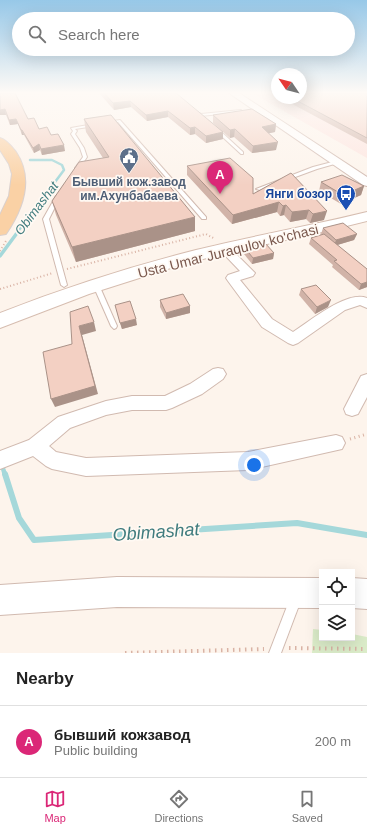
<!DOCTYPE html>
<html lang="en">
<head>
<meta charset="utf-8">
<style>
  body { margin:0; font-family:Helvetica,sans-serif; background:#f2f2f2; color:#222 }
  .controls { position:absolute; right:12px; bottom:12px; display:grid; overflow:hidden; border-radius:0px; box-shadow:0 4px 16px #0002 }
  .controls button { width:36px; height:36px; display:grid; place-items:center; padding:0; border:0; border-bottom:1px solid #e0e0e0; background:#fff; color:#222; font:20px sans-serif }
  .compass { position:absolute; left:271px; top:68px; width:36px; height:36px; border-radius:50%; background:#fff; box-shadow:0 4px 16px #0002; rotate:305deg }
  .you { position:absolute; left:254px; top:465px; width:14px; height:14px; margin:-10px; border:3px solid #fff; border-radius:50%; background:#1a73e8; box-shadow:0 0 0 6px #1a73e833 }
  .badge { display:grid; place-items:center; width:26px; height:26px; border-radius:50%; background:#db2777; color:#fff; font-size:13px; font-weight:700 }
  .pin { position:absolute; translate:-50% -33px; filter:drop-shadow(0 1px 2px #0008) }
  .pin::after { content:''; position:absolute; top:21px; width:14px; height:12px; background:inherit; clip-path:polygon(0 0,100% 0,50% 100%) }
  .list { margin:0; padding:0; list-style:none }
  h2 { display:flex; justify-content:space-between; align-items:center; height:52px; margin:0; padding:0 16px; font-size:17px }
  h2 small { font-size:13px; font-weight:400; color:#767676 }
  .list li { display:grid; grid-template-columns:26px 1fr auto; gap:12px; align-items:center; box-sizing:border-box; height:72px; padding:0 16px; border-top:1px solid #e0e0e0 }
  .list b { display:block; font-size:15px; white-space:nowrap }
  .list p { margin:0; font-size:13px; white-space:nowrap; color:#767676 }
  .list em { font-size:13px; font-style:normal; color:#767676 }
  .icon { flex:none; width:22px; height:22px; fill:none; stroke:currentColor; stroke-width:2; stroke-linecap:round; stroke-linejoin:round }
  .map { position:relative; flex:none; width:367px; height:653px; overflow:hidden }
  .search { position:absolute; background:#fff; box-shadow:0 4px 16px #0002; left:12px; right:12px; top:12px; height:44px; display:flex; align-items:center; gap:10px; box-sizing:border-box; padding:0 14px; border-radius:22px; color:#767676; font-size:15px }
  .sheet { height:124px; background:#fff }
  nav { display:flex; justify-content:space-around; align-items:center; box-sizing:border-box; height:56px; border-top:1px solid #e0e0e0; background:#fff; font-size:11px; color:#767676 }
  nav a { display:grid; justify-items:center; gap:2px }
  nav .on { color:#db2777 }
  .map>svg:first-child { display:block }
  .commercial { fill:#fde5e0 }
  .green { fill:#dbecc9 }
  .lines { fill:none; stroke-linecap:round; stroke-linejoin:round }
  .stream-far3 { stroke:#a5d8da; stroke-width:2.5 }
  .stream-far2 { stroke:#a5d8da; stroke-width:3.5 }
  .stream-far1 { stroke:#a5d8da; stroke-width:4.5 }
  .stream { stroke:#a5d8da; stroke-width:6 }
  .service-casing { stroke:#d1bab0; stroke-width:2 }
  .minor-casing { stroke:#d1bab0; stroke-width:2 }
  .tertiary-casing { stroke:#d1bab0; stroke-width:2 }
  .secondary-casing { stroke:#d6bdb0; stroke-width:2 }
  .primary-casing { stroke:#dad0cd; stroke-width:2 }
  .path-far2 { stroke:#d9b3a5; stroke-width:2; stroke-dasharray:1 2.5; stroke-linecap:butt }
  .path-far1 { stroke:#d9b3a5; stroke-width:3; stroke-dasharray:1 3.5; stroke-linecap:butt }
  .path { stroke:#d9b3a5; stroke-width:4; stroke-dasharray:1.5 4.5; stroke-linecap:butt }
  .service { fill:#fff; fill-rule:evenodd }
  .minor { fill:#fff; fill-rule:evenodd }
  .tertiary { fill:#fff; fill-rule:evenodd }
  .secondary { fill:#fff; fill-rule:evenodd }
  .primary { fill:#fad1a5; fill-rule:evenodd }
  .wall { fill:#d1b3a8 }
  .shaded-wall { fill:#aa9288 }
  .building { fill:#f3d0c3; stroke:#aa9288 }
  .labels { text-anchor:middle; stroke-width:3.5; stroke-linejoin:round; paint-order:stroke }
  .far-service-label { font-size:12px; font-weight:bold; fill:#4e5e75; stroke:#fff9f3 }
  .far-transit-label { font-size:12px; font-weight:bold; fill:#164399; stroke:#fff9f3; text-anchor:end }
  .far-water-label { font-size:13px; font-style:italic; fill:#407c7e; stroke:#fff9f3 }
  .street-label { font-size:14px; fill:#7a584d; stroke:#fff9f3 }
  .near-water-label { font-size:18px; font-style:italic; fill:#407c7e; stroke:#fff9f3 }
</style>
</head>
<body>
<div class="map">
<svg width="367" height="653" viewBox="0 0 367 653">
  <rect width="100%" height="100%" fill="#fdf4ec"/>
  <polygon class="commercial" points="252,93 277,93 277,98 301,98 367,93 367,158"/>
  <polygon class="green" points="313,629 322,630 322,638 352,638 352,634 367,637 367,653 312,653"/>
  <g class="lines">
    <polyline class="stream-far3" points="16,234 64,170 62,165 52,160 30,160"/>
    <polyline class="stream-far2" points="0,256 17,233"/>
    <polyline class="stream-far1" points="0,459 5,475"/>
    <polyline class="stream" points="5,474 19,518 34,540 297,523 367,535"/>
    <g class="service-casing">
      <g id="service">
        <polygon points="241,110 242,112 200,116 192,112 194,111 201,114"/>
        <polygon points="120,120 206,217 206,219 202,219 118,122 108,123 106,122"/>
        <polygon points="94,124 95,124 95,126 75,129 77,131 75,134 84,148 87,157 79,169 75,169 75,168 83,157 80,148 71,134 73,131 71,128"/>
        <polygon points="215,128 217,128 243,152 243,154 241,154 215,130"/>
        <polygon points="336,161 338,161 338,163 317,169 260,190 256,189 313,167"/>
        <polygon points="56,196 60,197 49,219 67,285 64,287 61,285 43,219"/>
        <polygon points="94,283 96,283 99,285 117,326 116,328 114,329 111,326 93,285"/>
        <polygon points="295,594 299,596 301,600 281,653 269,653 291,596"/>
      </g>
    </g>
    <g class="minor-casing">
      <g id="minor">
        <path d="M224,245l4,1 27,27 -2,3 -13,4 32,39 21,13c17,-11 54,-42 74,-34v10l-7,-3 -15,5 -47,33 -5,2 -5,-2 -26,-16 -34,-46 -2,-3 2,-3 12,-4 -22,-23 2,-2z"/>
        <polygon points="218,368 223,369 226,374 223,379 202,394 172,408 166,410 132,410 106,415 70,428 49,446 56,452 86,458 248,452 336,435 342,437 345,443 342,449 248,470 86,476 52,469 46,466 33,456 0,469 0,451 29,440 58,417 106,401 132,396 165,396 190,384 213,369"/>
        <polygon points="367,374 367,397 358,414 352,416 346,414 344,409 361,376"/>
      </g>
    </g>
    <g class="tertiary-casing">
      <g id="tertiary">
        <polygon points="229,93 239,93 367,177 367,186 363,185"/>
        <polygon points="117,577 322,578 322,608 117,607 0,615 0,585"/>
        <polygon points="352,578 367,579 367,609 352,608"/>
      </g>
    </g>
    <g class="secondary-casing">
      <path id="secondary" d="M367,212v9l-53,13 -89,19 -51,14 -85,27 -89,34v-15c64,-25 129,-46 196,-63 57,-14 114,-24 171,-38z"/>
    </g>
    <g class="primary-casing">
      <path id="primary" d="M0,138c7,2 12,9 16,14 18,27 7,57 -10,82l-6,1v-20l9,-19 3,-22 -3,-10 -9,-14z"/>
    </g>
    <g class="path-far2">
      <polyline points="0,251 6,241"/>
      <polyline points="67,269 206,234 215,239"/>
      <polyline points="0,289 53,273"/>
    </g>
    <polyline class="path-far1" points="350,439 367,434"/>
    <g class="path">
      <polyline points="289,648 367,649"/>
      <polyline points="125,653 264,649"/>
    </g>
    <use href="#service" class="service"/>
    <use href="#minor" class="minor"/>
    <use href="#tertiary" class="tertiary"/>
    <use href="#secondary" class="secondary"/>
    <use href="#primary" class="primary"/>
  </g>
  <g class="wall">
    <polygon points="0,93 39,129 51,135 65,151 42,155 40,150 34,153 24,135 22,135 18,124 10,125 6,115 0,115"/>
    <polygon points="99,93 176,93 223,139 206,143 195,134 190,135 168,117 147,121 131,107 114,110"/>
    <polygon points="273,93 277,93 277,96"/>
    <polygon points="367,93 367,144 281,98 301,98"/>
    <polygon points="213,115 276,124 275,132 268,133 276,150 252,153 234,137 230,138 213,123"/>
    <polygon points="84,119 195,231 76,262 56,215 52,201 103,158 86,132"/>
    <polygon points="187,166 253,194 291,173 324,220 310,223 306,219 290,222 284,215 280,216 277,212 232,224 187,175"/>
    <polygon points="321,182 364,186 361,195 341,204 319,191"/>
    <polygon points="323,228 357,234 354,240 337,245 367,269 367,287 359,290 332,267 333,265 309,244 311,238 322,234 321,234"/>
    <polygon points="245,248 274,253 273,259 252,264 244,254"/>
    <polygon points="301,289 328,307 315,314 299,295"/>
    <polygon points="160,300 190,306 190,313 166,319 160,307"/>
    <polygon points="115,305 137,325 122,329"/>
  </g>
  <g class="shaded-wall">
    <polygon points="130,101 131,107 114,110 113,103"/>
    <polygon points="5,109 6,115 0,115 0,110"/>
    <polygon points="168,111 168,117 147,121 146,115"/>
    <polygon points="16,119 18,124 10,125 9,120"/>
    <polygon points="276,124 275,132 261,135 262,127"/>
    <polygon points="195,127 195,134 190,135 190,128"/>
    <polygon points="235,129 234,137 230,138 230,130"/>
    <polygon points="21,130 22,130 24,135 22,135"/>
    <polygon points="223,132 223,139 206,143 206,136"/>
    <polygon points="278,142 276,150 252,153 253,146"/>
    <polygon points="39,144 40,150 34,153 33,148"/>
    <polygon points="64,145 65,151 42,155 41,149"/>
    <polygon points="364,186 361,195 341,204 343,195"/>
    <polygon points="279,202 277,212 232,224 233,215"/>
    <polygon points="286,205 284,215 280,216 283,206"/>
    <polygon points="309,210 306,219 290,222 292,212"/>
    <polygon points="327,211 324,220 310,223 313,214"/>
    <polygon points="195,217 195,231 76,262 72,247"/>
    <polygon points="357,234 354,240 334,246 336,240"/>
    <polygon points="274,253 273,259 252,264 253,258"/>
    <polygon points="367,282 367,287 359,290 361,284"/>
    <polygon points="331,300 328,307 315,314 317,307"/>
    <polygon points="190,306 190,313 166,319 166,313"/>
    <polygon points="136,319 137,325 122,329 120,323"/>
    <polygon points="94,322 96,331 82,335 98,394 55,407 51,399 79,326"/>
  </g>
  <g class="building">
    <polygon points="0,93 10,93 10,94 15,93 28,119 34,118 39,129 47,127 51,135 58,134 64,145 41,149 39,144 33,148 22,130 21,130 16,119 9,120 5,109 0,110"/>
    <polygon points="104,93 176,93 223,132 206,136 195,127 190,128 168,111 146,115 130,101 113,103"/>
    <polygon points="301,93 367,93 367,138 292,98 301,98"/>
    <polygon points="252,109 276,124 262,127 278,142 253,146 235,129 230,130 213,115"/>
    <polygon points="111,115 195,217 72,247 52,201 79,162 109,157 84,119"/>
    <polygon points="230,158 253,178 253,194 291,173 327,211 313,214 309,210 292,212 286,205 283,206 279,202 233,215 187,166"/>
    <polygon points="342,175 364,186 343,195 321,182"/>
    <polygon points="343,223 357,234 336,240 323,228"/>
    <polygon points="324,234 367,269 367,282 361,284 334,261 337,260 311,238"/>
    <polygon points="265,243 274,253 253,258 245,248"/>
    <polygon points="316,285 331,300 317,307 301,289"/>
    <polygon points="183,294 190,306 166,313 160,300"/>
    <polygon points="130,301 136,319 120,323 115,305"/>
    <polygon points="88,306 94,322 79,326 95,386 51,399 43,352 72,344 70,312"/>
  </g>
  <linearGradient id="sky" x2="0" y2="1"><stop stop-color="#97c8e8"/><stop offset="0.5" stop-color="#fefaf6"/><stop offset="1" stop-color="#fefaf6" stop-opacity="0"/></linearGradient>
  <rect width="367" height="185" fill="url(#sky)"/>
  <defs>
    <g id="civic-pin" transform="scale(1)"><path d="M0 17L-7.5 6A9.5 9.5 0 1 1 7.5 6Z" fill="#5c6f8a" stroke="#fff9f3"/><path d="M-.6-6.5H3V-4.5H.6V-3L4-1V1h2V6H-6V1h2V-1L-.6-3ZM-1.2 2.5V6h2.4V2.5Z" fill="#fff"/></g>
    <g id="bus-pin" transform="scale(1)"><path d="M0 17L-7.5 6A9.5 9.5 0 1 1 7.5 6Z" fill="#1a4fb4" stroke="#fff9f3"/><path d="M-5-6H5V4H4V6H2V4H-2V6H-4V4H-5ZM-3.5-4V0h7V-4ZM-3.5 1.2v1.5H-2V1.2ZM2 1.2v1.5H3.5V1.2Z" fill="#fff"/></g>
  </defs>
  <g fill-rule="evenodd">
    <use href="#civic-pin" x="129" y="157"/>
    <use href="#bus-pin" x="346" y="194"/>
  </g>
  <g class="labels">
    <g class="far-service-label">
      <text x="129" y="186">Бывший кож.завод<tspan x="129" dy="14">им.Ахунбабаева</tspan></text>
    </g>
    <g class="far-transit-label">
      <text x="332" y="198">Янги бозор</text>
    </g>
    <g class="far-water-label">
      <text transform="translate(36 208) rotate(-53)" y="5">Obimashat</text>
    </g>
    <g class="street-label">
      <text transform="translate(228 251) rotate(-14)" y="5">Usta Umar Juraqulov ko'chasi</text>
    </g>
    <g class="near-water-label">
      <text transform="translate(156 532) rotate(-4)" y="6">Obimashat</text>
    </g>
  </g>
</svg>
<div class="controls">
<button><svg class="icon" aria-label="locate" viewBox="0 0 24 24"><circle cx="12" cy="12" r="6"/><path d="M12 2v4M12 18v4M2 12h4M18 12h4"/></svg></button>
<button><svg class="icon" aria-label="layers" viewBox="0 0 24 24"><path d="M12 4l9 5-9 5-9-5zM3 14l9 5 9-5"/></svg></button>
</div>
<svg class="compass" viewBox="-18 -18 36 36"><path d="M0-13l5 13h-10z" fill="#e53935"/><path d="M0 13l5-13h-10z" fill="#767676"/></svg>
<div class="you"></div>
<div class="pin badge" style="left:220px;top:194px">A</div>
<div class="search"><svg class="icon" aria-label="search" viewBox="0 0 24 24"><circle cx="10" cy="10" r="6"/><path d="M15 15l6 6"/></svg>Search here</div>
</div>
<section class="sheet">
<h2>Nearby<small></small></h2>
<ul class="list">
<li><span class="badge">A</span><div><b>бывший кожзавод</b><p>Public building</p></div><em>200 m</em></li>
</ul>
</section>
<nav>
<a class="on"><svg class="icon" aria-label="map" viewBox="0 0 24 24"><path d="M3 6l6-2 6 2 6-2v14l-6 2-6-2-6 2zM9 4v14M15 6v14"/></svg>Map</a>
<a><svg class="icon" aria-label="directions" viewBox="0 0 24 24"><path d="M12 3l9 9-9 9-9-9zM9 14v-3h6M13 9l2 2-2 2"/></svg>Directions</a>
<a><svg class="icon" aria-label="saved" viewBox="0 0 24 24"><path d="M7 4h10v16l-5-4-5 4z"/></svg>Saved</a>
</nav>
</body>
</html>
